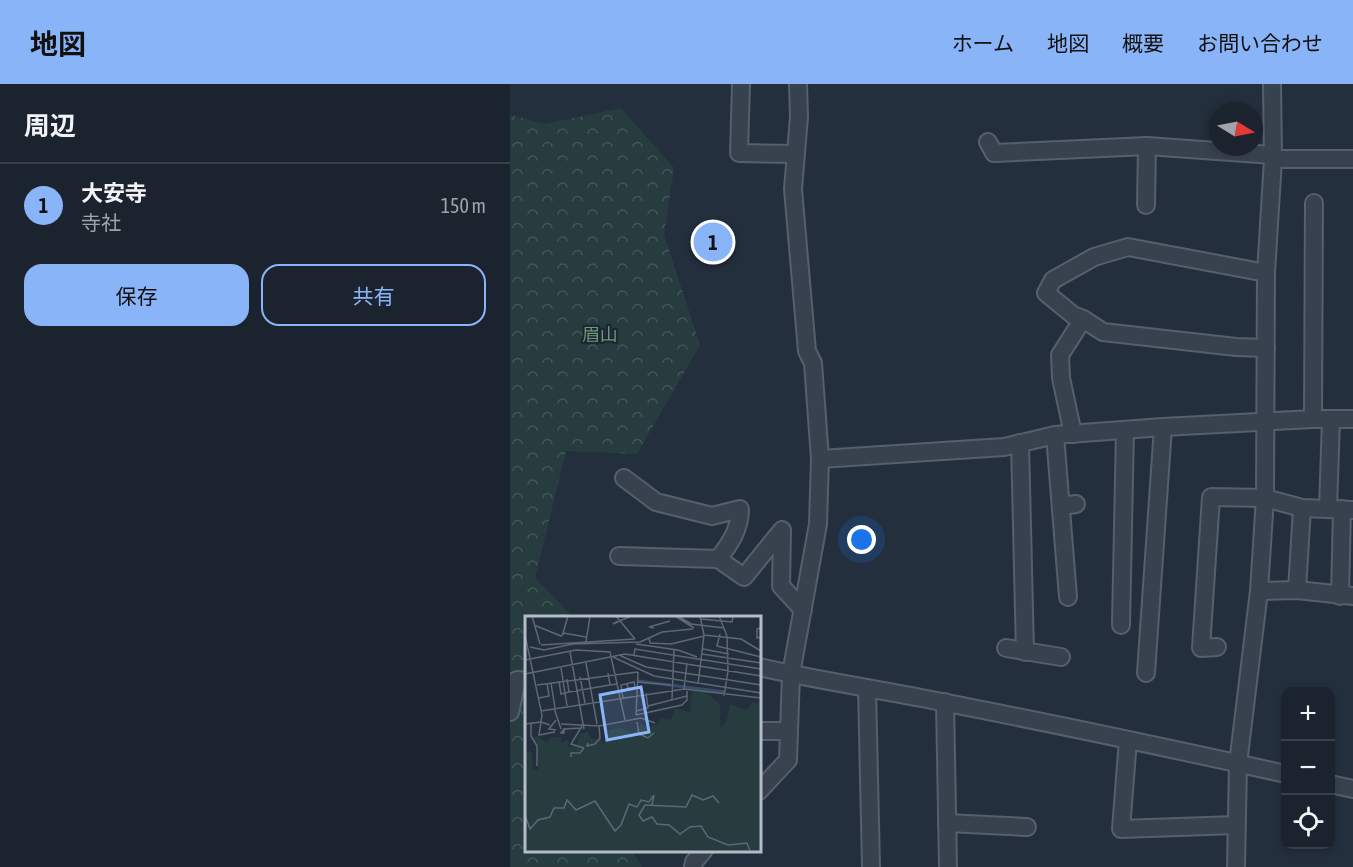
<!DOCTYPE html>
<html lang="ja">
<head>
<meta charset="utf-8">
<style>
  body { margin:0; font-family:"Asap Condensed","Noto Sans JP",sans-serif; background:#282f3a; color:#f1f3f6 }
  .controls { position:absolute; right:18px; bottom:18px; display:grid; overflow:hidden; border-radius:12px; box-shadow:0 3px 9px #0003 }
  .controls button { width:54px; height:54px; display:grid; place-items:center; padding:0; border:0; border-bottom:2px solid #39404a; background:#1b232e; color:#f1f3f6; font:30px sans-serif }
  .compass { position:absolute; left:699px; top:18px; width:54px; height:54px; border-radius:50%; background:#1b232e; box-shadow:0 3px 9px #0003; rotate:100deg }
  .you { position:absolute; left:352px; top:456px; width:21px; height:21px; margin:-15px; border:4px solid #fff; border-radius:50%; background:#1a73e8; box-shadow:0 0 0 9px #1a73e833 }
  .badge { display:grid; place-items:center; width:39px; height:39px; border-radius:50%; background:#8ab4f8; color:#111; font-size:20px; font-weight:700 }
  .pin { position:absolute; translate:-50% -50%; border:3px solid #fff; box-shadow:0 2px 6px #0006 }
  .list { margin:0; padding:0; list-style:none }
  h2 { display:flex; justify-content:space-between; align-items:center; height:78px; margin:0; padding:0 24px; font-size:26px }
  h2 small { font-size:20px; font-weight:400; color:#a0a4aa }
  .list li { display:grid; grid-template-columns:39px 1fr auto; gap:18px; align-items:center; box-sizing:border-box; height:84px; padding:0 24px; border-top:2px solid #39404a }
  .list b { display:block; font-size:22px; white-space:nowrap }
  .list p { margin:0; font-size:20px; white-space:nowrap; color:#a0a4aa }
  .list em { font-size:20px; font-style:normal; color:#a0a4aa }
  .actions { display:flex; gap:12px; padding:18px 24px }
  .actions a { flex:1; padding:14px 0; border:2px solid #8ab4f8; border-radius:18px; text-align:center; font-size:21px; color:#8ab4f8 }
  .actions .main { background:#8ab4f8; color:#111 }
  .icon { flex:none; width:33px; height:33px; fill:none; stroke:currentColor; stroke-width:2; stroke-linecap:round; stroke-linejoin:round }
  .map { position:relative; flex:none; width:843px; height:783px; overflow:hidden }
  header { display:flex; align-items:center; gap:36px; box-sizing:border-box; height:84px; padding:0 30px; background:#8ab4f8; color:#111 }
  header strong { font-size:28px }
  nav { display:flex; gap:33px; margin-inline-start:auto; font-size:21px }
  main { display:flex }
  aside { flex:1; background:#1b232e }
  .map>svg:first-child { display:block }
  .forest { fill:url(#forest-crowns) }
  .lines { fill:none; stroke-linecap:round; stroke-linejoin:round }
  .minor-casing { stroke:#565f6c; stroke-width:20 }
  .minor { stroke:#38414e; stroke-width:16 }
  .labels { text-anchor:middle; stroke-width:4.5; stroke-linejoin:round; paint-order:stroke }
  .park-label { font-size:18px; fill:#6b9a76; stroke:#1d2633 }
  .inset-river { fill:none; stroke:#394c67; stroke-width:3 }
  .inset-road { fill:none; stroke:#5e6776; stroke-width:1.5 }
  .view { fill:#8ab4f8; fill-opacity:0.15; stroke:#8ab4f8; stroke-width:3 }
  .inset-edge { fill:none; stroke:#b4bcc9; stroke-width:3 }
</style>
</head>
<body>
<header>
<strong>地図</strong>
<nav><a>ホーム</a><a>地図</a><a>概要</a><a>お問い合わせ</a></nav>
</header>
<main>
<aside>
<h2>周辺<small></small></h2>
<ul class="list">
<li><span class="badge">1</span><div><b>大安寺</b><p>寺社</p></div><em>150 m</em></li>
</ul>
<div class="actions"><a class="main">保存</a><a>共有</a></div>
</aside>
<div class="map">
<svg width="843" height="783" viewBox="0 0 843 783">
  <defs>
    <pattern id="forest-crowns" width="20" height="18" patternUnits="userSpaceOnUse" patternTransform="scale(1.5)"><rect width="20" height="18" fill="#263c3f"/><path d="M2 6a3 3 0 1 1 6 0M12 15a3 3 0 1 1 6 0" fill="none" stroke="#435659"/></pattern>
  </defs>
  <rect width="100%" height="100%" fill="#242f3e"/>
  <polygon class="forest" points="111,24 164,84 154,151 190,261 127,370 56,367 25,494 64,534 16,534 16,766 122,767 132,783 0,783 0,31 35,40"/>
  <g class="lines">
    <g class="minor-casing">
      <g id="minor">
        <polyline points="231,0 229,69 286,70"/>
        <polyline points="478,58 484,69 637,62 763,71"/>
        <polyline points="763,75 843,75"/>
        <polyline points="636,121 637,62"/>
        <polyline points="573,235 563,231 536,209 543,196 584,173 618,163 756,189"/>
        <polyline points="803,335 804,119"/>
        <polyline points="563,350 551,294 550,271 573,235 593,248 726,263 756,264"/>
        <polyline points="545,351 558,513"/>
        <polyline points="510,359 515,568"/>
        <polyline points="310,375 494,363 545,351 653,343 803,335 843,335"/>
        <polyline points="551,422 566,420"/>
        <polyline points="818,425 821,335"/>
        <path d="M109,472l99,3c12,-15 22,-30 22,-50l-28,7 -56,-14 -32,-24"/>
        <polyline points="208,475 234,493 272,446 271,502 293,526"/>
        <polyline points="787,506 792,424"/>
        <polyline points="749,507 787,506 843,512"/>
        <polyline points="830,512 832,425"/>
        <polyline points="611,541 615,346"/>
        <polyline points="707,563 691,564 701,413 755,414 792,424 843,426"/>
        <polyline points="496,564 551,573"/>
        <path d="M249,583c62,14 125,23 188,36 113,22 226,46 339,71"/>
        <polyline points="636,589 653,343"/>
        <polyline points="357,604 361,783"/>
        <polyline points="435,618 438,783"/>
        <polyline points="0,628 7,596 16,597"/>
        <polyline points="249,647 279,647"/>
        <polyline points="618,656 611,745 726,741"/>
        <polyline points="820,700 843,705"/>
        <polyline points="249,707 278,676 281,590 308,440 310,375 303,279 297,267 283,105 289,33 288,0"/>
        <polyline points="437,739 517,743"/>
        <polyline points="183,783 184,778 194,766"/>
        <polyline points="726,783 728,680 749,507 755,414 756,189 763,75 762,0"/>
      </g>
    </g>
    <use href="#minor" class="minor"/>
  </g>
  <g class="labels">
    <g class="park-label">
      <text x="90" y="257">眉山</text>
    </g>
  </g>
  <g transform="translate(15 532)">
    <rect width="236" height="236" fill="#242f3e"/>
    <path d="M167,73l12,2 16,13v24l6,-5 4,-19 17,6 5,-8 9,2 -1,147h-235v-100l7,1 1,17 5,1v-20l-5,-12 4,-2 10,7 4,-6h10v6l8,-3 -2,6 6,1 4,-2 1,-10 10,-4 3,8h9l4,5 6,-14 10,-3 13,7 8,-10 5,3 10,-2 6,-7 9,2 4,-12 15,4z" fill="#263c3f"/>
    <path class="inset-river" d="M113,65l87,11"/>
    <path class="inset-road" d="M7,0l8,28M43,0l-5,17 23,4M91,0l19,23M150,0l19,12M153,0l13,8 33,4M194,0l8,20M176,3l31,3 1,-6M93,5l-5,3 18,-8M9,9l27,11 3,-3M129,12l-5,-1 21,-6M195,18l-3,12 44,11M0,19l17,80 -1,7 -16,2M179,19l37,4 20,12M202,20l1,35M236,20l-1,-8 -3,1v9l4,-1M124,22l1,5 21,1 33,-8M61,26l4,-26M115,26l22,-10 31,-3M111,28l42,6 19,7M16,29l94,-6M5,31l14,3 29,-6 67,-2M178,33l26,5M45,36l14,77M177,38l59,9M109,39l1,-6 126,20M96,40l25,11 115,18M88,41l41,19 107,17M0,44l51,-10 34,2 15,68M61,47l11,61M36,52l6,38M83,57l2,12 8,-1M0,58l100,-20 136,22M55,61l5,26M34,65l2,13 8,-2 -2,-13M112,66l34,3M26,67l4,25M102,68l1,4h7l-1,-6 -13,3 2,13 8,-1M173,68l6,-49 -4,-19M12,69l101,-13M159,73l3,-26M44,76l41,-7M199,80l4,-25M14,82l10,-2 -2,-13M147,83l2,-50M123,90l39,-10M29,92l7,21M16,95l143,-22 77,9M111,95l12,-3 -2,-15M111,99l46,-10 5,-5v-11M111,99l2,-43M31,104l-7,9 7,1M112,106l2,12 9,4 6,-5M6,107v13l6,10v20M36,108l38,2 42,-8 14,5M25,109l-9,-3 -2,13 16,-3M57,110l-11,18 13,4M39,113l-3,4h3v-4l18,-1M63,127l-1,3 8,-2 5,-6 -1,-12M46,141v-4h9l4,-5M194,187l-6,-7 -10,4 -11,-5 -6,12 -41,-2 -6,10 4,6 9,-4 5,7 12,1 11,9 10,-7 11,-1 7,11 20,8 19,-2 3,8M0,199l5,14 8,-9 12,-3 4,-9h10l3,-8 9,10 19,-9 20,30 6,-6 8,-21 8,3 4,-7 8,2 5,-7 -2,10"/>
    <path class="view" d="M116,71l8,45 -42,8 -7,-45z"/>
    <rect width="236" height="236" class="inset-edge"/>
  </g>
</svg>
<div class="controls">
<button>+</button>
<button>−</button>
<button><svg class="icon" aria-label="locate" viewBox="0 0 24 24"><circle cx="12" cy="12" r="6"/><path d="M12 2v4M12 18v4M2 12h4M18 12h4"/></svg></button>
</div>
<svg class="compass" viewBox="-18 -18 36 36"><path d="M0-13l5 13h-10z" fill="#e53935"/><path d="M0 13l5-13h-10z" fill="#a0a4aa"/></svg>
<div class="you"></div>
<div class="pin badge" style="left:203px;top:158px">1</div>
</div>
</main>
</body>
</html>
